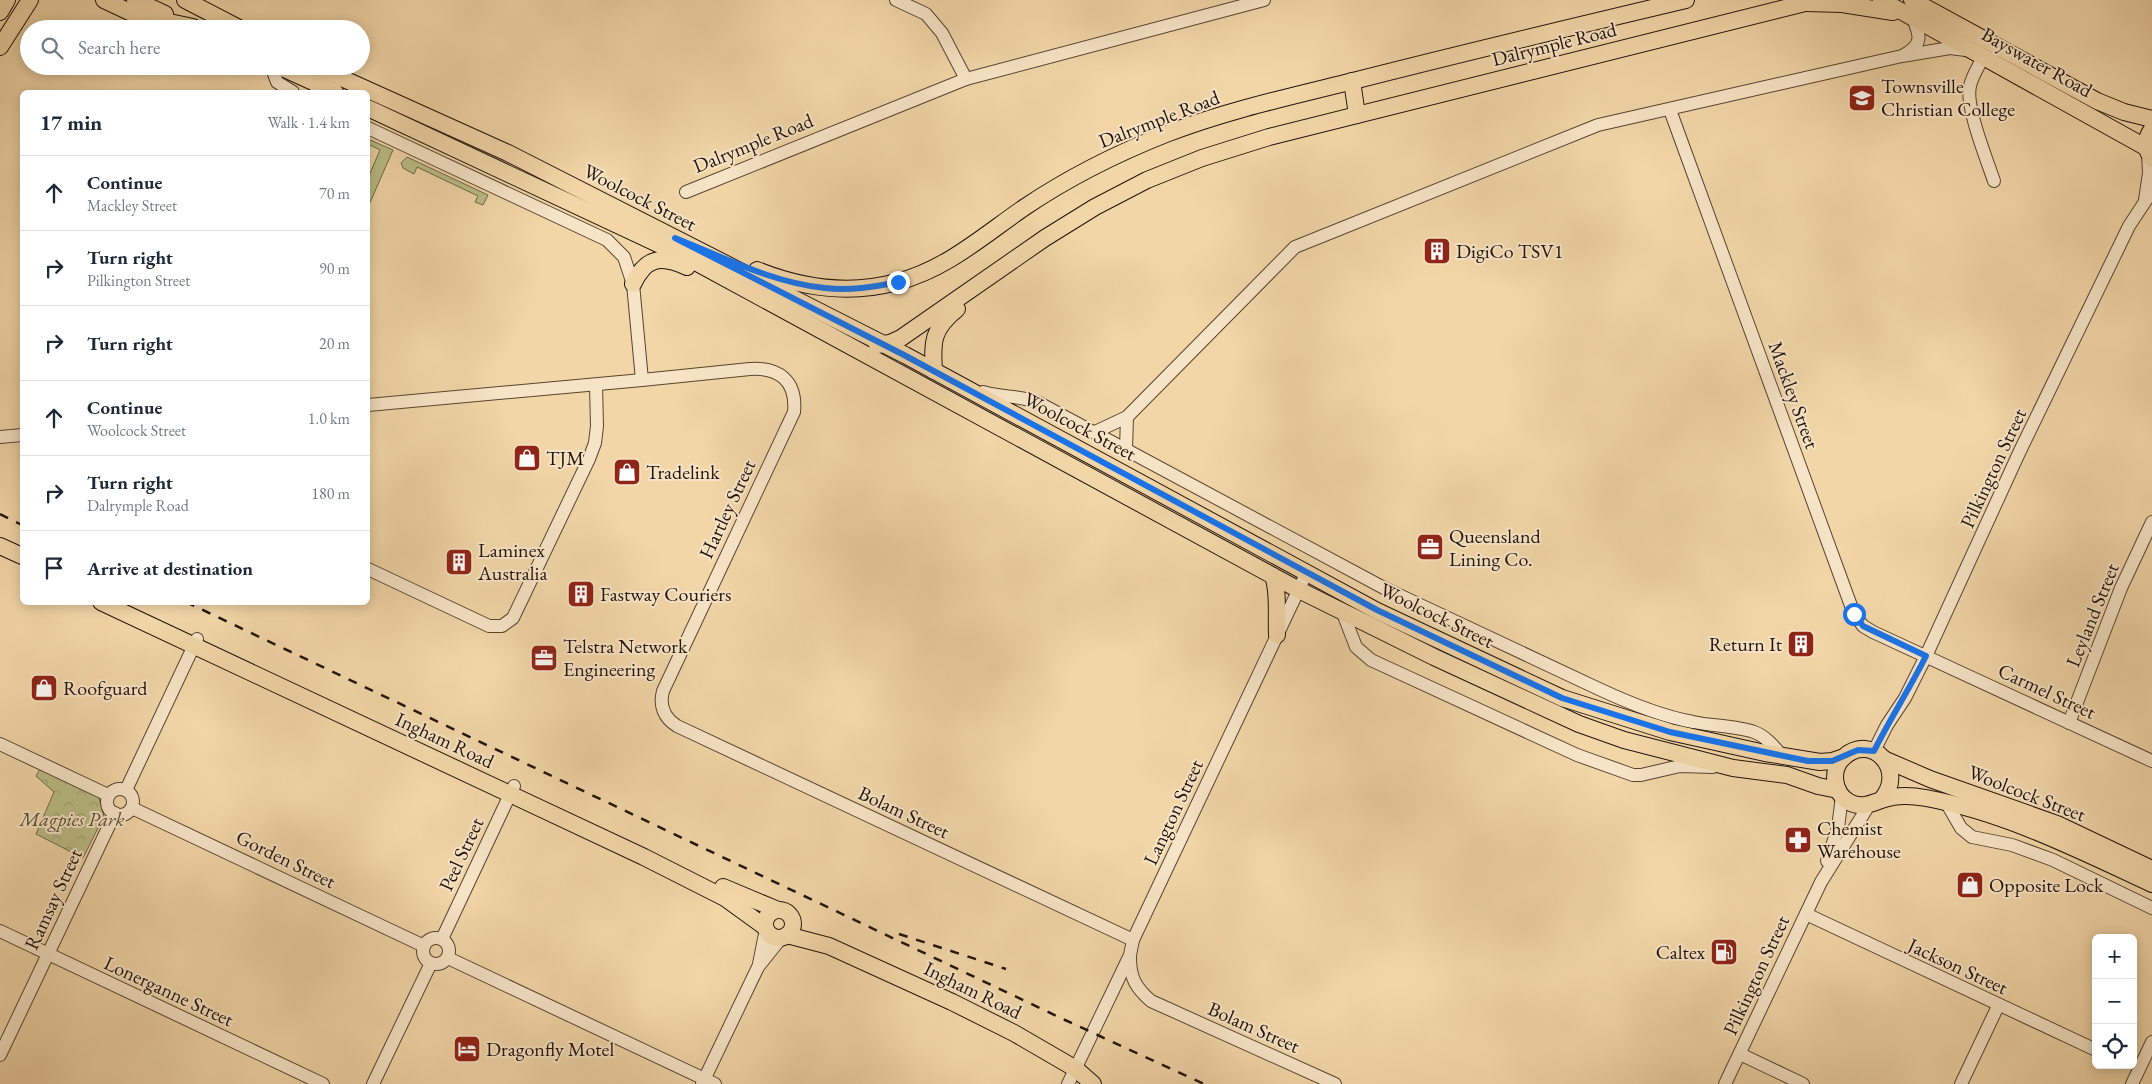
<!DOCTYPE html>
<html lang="en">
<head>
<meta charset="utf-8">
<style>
  body { margin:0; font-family:"EB Garamond",serif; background:#f6f6f7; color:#1f2937 }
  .controls { position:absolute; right:15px; bottom:15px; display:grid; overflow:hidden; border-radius:8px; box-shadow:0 2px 12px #0003 }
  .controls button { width:45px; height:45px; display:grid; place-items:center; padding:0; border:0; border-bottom:1px solid #e0e1e3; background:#fff; color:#1f2937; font:25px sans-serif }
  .stop { position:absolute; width:15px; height:15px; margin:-11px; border:4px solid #1a73e8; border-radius:50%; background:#fff }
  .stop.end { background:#1a73e8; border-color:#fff; box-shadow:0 1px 5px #0008 }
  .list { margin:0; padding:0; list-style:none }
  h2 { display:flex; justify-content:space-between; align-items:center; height:65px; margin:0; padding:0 20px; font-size:21px }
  h2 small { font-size:16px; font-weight:400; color:#747a83 }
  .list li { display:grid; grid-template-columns:32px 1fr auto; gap:15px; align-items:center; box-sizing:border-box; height:75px; padding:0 20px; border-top:1px solid #e0e1e3 }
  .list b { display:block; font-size:19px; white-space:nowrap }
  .list p { margin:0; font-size:16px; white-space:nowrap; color:#747a83 }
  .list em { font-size:16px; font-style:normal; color:#747a83 }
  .icon { flex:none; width:28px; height:28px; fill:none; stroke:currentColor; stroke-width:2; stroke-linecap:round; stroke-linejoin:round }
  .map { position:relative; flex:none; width:2152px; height:1084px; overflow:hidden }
  .search { position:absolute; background:#fff; box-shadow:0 2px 12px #0003; left:20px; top:20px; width:350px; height:55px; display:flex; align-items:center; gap:12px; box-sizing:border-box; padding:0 18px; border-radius:28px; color:#747a83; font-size:19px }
  .panel { position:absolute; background:#fff; box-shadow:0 2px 12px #0003; left:20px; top:90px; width:350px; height:515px; border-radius:8px }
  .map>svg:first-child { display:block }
  .green { fill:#bbbd87; stroke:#6e6849 }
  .forest { fill:url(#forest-crowns); stroke:#6e6849 }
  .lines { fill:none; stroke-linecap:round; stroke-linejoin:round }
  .minor-casing { stroke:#564432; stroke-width:14 }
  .major-casing { stroke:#22130b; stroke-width:18 }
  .minor { stroke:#f7e4c6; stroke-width:12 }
  .major { stroke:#f2d6a8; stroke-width:16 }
  .rail { stroke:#22130b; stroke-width:2.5; stroke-dasharray:9 9; stroke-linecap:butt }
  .route { stroke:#1a73e8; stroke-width:6 }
  .labels { text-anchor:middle; stroke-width:4; stroke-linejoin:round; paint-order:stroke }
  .street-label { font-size:20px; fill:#22130b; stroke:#f7e4c6 }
  .poi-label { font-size:20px; fill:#22130b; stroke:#f7e4c6; text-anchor:start }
  .park-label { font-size:20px; font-style:italic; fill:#584e36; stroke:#f7e4c6 }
</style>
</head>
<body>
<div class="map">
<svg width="2152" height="1084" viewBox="0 0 2152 1084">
  <defs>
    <pattern id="forest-crowns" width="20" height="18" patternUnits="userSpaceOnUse" patternTransform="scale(1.25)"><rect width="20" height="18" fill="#bbbd87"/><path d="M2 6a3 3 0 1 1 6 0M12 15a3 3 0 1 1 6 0" fill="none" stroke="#a0a273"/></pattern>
  </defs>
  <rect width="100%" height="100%" fill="#f2d6a8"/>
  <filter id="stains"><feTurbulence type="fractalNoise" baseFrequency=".004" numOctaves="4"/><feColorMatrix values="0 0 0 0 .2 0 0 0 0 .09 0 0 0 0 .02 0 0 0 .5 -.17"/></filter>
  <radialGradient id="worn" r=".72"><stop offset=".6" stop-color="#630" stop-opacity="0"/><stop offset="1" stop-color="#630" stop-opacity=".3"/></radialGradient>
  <g class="green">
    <polygon points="368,139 393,150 368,207 368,178 380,150 368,144"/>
    <polygon points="407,157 488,195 483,205 475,202 478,196 417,167 414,174 403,168 401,163"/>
  </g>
  <polygon class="forest" points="41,767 98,795 104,816 83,858 36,834 54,792 36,776"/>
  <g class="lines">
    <g class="minor-casing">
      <g id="minor">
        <polyline points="896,0 926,14 942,33 966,79"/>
        <path d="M1904,55c20,-11 16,-20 8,-39"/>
        <path d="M1983,57c-4,9 -11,19 -13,29 -5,20 17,74 24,95"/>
        <polyline points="271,66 277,82 293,92"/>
        <polyline points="1670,110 1854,614 1863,626 1873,632 2152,761"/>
        <polyline points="368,128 607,240 624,257 633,284 642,380"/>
        <polyline points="686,192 966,79 1264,0"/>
        <polyline points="2145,200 2149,173 2148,152"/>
        <path d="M983,392c19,6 38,3 56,11l345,185 215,101c30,14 61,27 94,33 19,4 44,4 61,10 12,4 21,16 29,25"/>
        <path d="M368,405l274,-25 108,-11c29,-2 47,12 44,43l-131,279c-4,15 1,27 14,35l456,214"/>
        <polyline points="1095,432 1127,417 1295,247 1598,125 1902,56 1950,48 1966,50"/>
        <polyline points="0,437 22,435"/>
        <polyline points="1126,449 1127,417"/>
        <polyline points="368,569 489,626 502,626 513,618 589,459 595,443 597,426 596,385"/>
        <polyline points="1343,613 1356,647 1371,660 1577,755 1633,775 1641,775 1680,766 1713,767"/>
        <polyline points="2069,723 2121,588 2152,522"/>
        <polyline points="0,744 108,795"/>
        <polyline points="1874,751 1887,725 1905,698 1926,656 2019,453 2129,226 2152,191"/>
        <circle cx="120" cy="802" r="13"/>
        <polyline points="126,790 197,639"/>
        <polyline points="1946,802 1961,828 1972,837 2012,845 2053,860 2152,908"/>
        <polyline points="132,808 424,946"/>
        <polyline points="1827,861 1838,828 1842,796"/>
        <polyline points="1806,914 2096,1050"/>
        <polyline points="0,931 323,1084"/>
        <circle cx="436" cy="951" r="13"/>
        <polyline points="442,939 514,786"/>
        <polyline points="448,958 715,1084"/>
        <path d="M1130,958c0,20 6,30 21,43l184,83"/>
        <polyline points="759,964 766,929"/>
        <polyline points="1740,1054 1803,1084"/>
        <polyline points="0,1055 115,813"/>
        <polyline points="373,1084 431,963"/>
        <polyline points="702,1084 758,967 782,937"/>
        <polyline points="1068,1084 1130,955 1133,940 1307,572"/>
        <polyline points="1725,1084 1821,882 1869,805"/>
        <polyline points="1961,1084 1998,1006"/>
        <polyline points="2132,1084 2152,1042"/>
      </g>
    </g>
    <g class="major-casing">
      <g id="major">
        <polyline points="104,0 136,15 193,27"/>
        <polyline points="135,0 165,14"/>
        <polyline points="185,0 241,29"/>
        <polyline points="1881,0 2147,148"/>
        <polyline points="1912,0 2097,101 2124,112 2152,119"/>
        <polyline points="1806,3 1842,4 1893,12"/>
        <polyline points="0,12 7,0"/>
        <polyline points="0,47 30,0"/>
        <polyline points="278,66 335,92"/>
        <polyline points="315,66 508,153 905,355 1377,611 1562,698 1670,732 1765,753 1820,762 1832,761 1844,757"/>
        <polyline points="1352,81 1357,115"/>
        <polyline points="368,108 688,258 1299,590 1434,657 1579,724 1624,740 1733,768 1787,775 1818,786 1838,790"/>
        <path d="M2152,129c-7,10 -7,20 0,30"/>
        <path d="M757,270c45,18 92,25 140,12 50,-13 87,-47 128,-75 43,-29 93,-54 141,-73 62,-24 127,-38 191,-54 110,-28 219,-54 329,-80"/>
        <path d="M633,284c13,-27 28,-29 54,-17"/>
        <polyline points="877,345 890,343 901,338 1045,238 1095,207 1147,180 1202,158 1269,137 1817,0"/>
        <path d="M934,371c-2,-29 -2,-42 23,-62"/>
        <polyline points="0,546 22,556"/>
        <path d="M1273,576c6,16 3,40 4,59"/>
        <polyline points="101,602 644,857 725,898 765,927"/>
        <polyline points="1886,760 1930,779 2057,824 2152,869"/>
        <path d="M1881,800c27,-30 -10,-68 -37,-43 -14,12 -11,36 5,45 16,9 28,-3 44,-5 11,-2 22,-1 33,1 80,15 153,52 226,86"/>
        <polyline points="723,887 778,910"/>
        <circle cx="779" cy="924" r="14"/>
        <polyline points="787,935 829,946 952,1002 1014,1033 1076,1069 1093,1084"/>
      </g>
    </g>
    <use href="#minor" class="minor"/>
    <use href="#major" class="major"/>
    <g class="rail">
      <polyline points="0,514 22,525"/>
      <polyline points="186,602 1065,1020 1204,1084"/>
      <polyline points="899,934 1006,969"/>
    </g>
  </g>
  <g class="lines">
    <path class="route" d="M898,282c-24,5 -48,9 -73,6 -52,-5 -102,-31 -150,-50l229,117 473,255 185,88 108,34 138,29h24l26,-11 16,1c16,-32 36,-63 52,-95l-63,-30 -9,-12"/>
  </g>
  <defs>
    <g id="school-square" transform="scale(1.4375)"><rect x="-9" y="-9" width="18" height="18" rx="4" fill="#8f2418" stroke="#f7e4c6"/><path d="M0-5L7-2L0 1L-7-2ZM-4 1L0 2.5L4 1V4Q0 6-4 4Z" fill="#fff"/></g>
    <g id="building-square" transform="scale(1.4375)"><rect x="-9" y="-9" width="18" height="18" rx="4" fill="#8f2418" stroke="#f7e4c6"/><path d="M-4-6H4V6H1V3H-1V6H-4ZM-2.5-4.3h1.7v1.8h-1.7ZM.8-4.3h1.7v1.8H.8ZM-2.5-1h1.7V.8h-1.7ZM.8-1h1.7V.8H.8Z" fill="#fff"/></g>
    <g id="shop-square" transform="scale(1.4375)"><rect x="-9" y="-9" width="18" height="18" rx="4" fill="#8f2418" stroke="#f7e4c6"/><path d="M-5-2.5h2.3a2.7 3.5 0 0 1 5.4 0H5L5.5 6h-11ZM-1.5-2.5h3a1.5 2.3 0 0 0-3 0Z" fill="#fff"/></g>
    <g id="office-square" transform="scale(1.4375)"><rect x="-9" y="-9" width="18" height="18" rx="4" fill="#8f2418" stroke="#f7e4c6"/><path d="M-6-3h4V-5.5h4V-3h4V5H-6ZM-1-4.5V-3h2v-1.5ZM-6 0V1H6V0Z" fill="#fff"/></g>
    <g id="pharmacy-square" transform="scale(1.4375)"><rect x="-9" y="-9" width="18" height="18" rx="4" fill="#8f2418" stroke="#f7e4c6"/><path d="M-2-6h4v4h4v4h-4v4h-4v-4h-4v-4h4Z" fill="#fff"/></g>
    <g id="fuel-square" transform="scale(1.4375)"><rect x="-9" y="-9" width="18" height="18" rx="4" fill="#8f2418" stroke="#f7e4c6"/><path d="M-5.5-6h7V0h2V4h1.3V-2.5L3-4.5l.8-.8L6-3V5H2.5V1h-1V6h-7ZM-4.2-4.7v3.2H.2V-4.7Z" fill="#fff"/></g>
    <g id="hotel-square" transform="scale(1.4375)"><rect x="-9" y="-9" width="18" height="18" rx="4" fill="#8f2418" stroke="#f7e4c6"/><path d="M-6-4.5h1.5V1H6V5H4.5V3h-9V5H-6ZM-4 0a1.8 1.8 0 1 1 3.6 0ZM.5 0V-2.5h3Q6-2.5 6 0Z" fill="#fff"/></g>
  </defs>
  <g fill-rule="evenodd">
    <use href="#school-square" x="1862" y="98"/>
    <use href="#building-square" x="1437" y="251"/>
    <use href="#shop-square" x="527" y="458"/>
    <use href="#shop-square" x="627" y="472"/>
    <use href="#office-square" x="1430" y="547"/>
    <use href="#building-square" x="459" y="562"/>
    <use href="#building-square" x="581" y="594"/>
    <use href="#building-square" x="1801" y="644"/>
    <use href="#office-square" x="544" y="658"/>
    <use href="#shop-square" x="44" y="688"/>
    <use href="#pharmacy-square" x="1798" y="840"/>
    <use href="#shop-square" x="1970" y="885"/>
    <use href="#fuel-square" x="1724" y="952"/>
    <use href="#hotel-square" x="467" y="1049"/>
  </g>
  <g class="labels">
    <g class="street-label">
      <text transform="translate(1554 44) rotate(-14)" y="7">Dalrymple Road</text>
      <text transform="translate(2037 62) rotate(29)" y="7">Bayswater Road</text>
      <text transform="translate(1159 119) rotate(-21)" y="7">Dalrymple Road</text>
      <text transform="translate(753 143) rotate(-22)" y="7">Dalrymple Road</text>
      <text transform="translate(640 197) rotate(27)" y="7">Woolcock Street</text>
      <text transform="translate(1794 395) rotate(70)" y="7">Mackley Street</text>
      <text transform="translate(1080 426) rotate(28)" y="7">Woolcock Street</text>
      <text transform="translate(1993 468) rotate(-65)" y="7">Pilkington Street</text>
      <text transform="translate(727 509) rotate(-65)" y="7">Hartley Street</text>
      <text transform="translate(1437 615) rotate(26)" y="7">Woolcock Street</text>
      <text transform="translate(2092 615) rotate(-68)" y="7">Leyland Street</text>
      <text transform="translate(2047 691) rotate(25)" y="7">Carmel Street</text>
      <text transform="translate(445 740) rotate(25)" y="7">Ingham Road</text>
      <text transform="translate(2027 793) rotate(21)" y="7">Woolcock Street</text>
      <text transform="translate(904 812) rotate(25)" y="7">Bolam Street</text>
      <text transform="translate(1173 812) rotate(-65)" y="7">Langton Street</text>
      <text transform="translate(461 854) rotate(-65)" y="7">Peel Street</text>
      <text transform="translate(286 859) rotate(26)" y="7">Gorden Street</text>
      <text transform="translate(53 899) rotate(-65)" y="7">Ramsay Street</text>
      <text transform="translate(1958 966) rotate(25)" y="7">Jackson Street</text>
      <text transform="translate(1756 975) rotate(-65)" y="7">Pilkington Street</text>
      <text transform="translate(973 990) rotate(26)" y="7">Ingham Road</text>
      <text transform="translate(169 991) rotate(25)" y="7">Lonerganne Street</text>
      <text transform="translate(1254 1027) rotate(24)" y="7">Bolam Street</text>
    </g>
    <g class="poi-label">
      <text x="1881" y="93">Townsville<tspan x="1881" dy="23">Christian College</tspan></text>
      <text x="1456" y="258">DigiCo TSV1</text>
      <text x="546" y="465">TJM</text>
      <text x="646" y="479">Tradelink</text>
      <text x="1449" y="543">Queensland<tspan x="1449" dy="23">Lining Co.</tspan></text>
      <text x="478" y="557">Laminex<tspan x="478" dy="23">Australia</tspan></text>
      <text x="600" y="601">Fastway Couriers</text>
      <text x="1782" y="651" text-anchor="end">Return It</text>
      <text x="563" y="653">Telstra Network<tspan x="563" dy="23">Engineering</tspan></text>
      <text x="63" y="695">Roofguard</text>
      <text x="1817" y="835">Chemist<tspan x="1817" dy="23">Warehouse</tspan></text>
      <text x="1989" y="892">Opposite Lock</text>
      <text x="1705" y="959" text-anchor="end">Caltex</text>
      <text x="486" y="1056">Dragonfly Motel</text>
    </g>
    <g class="park-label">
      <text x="72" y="826">Magpies Park</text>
    </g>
  </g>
  <rect width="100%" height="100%" filter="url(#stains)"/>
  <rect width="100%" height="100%" fill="url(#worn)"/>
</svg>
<div class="controls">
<button>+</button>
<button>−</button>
<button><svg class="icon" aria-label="locate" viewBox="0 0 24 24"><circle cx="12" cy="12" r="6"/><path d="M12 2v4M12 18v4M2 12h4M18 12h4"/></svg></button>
</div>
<div class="stop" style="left:1854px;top:614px"></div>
<div class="stop end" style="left:898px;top:282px"></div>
<div class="search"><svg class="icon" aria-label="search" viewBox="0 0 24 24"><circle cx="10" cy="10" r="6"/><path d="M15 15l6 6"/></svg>Search here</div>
<section class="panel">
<h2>17 min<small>Walk · 1.4 km</small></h2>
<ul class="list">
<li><svg class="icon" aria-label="ahead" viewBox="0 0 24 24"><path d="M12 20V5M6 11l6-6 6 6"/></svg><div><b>Continue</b><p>Mackley Street</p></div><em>70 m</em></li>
<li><svg class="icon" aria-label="right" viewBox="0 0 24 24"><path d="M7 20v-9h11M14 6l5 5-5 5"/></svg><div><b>Turn right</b><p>Pilkington Street</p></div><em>90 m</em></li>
<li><svg class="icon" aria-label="right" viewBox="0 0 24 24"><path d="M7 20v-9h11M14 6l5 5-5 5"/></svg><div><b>Turn right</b></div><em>20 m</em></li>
<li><svg class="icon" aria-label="ahead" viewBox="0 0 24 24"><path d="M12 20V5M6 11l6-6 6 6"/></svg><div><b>Continue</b><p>Woolcock Street</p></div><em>1.0 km</em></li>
<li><svg class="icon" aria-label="right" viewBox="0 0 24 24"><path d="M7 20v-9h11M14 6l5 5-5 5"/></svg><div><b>Turn right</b><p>Dalrymple Road</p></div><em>180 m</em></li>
<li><svg class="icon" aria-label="arrive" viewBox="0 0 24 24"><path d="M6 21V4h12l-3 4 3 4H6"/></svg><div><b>Arrive at destination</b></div></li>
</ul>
</section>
</div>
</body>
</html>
